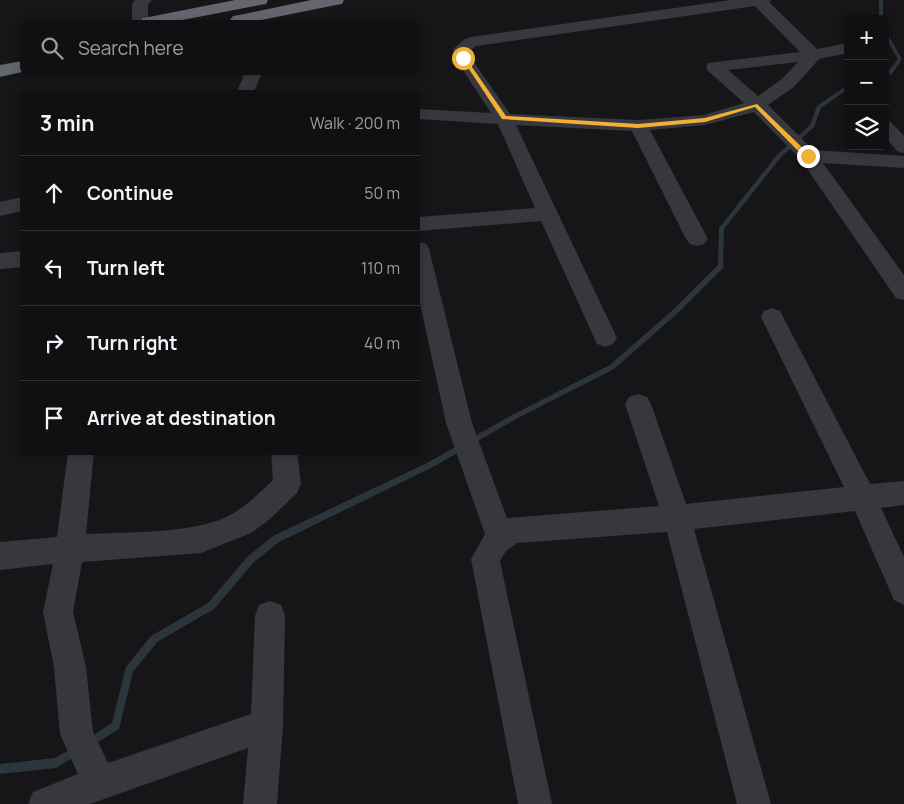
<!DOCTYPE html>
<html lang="en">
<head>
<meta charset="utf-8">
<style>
  body { margin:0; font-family:Manrope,sans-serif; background:#1e1e20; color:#f1f3f6 }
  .controls { position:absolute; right:15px; top:15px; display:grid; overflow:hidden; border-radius:8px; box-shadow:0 2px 8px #0003 }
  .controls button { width:45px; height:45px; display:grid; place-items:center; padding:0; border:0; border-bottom:1px solid #303032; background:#101012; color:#f1f3f6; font:25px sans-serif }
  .stop { position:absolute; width:15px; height:15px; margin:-11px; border:4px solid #f2b134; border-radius:50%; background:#fff }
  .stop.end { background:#f2b134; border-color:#fff; box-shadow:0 1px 5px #0008 }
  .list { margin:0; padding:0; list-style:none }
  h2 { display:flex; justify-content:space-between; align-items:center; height:65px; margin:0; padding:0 20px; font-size:21px }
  h2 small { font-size:16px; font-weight:400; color:#9c9d9f }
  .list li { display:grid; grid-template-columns:32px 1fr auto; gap:15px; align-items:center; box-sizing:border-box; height:75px; padding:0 20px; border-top:1px solid #303032 }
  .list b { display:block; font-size:19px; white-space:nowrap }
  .list em { font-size:16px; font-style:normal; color:#9c9d9f }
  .icon { flex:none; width:28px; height:28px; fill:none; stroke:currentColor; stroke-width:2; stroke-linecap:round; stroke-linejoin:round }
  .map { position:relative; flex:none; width:904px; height:804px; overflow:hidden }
  .search { position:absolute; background:#101012; box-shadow:0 2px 8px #0003; left:20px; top:20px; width:400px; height:55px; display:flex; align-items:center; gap:12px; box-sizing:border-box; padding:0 18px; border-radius:8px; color:#9c9d9f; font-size:19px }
  .panel { position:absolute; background:#101012; box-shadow:0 2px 8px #0003; left:20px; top:90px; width:400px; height:365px; border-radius:8px }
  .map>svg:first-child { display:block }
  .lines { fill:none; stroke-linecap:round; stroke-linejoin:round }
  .stream { fill:#2c353c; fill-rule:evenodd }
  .street { fill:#37383d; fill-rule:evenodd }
  .highway { fill:#63666e; fill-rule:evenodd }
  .route { fill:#f2b134 }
</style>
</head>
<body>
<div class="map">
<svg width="904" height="804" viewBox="0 0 904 804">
  <rect width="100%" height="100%" fill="#161618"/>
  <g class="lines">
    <g class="stream">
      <rect x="879" y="0" width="4" height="19"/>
      <polygon points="885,32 887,33 902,59 892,74 885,76 885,73 888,72 898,59 885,37"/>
      <polygon points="846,86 848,86 848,89 821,108 814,127 781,157 724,229 723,268 679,312 614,369 516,419 433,467 279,542 254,562 214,609 157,642 133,672 119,729 92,746 89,748 86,746 84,743 86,740 112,723 126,667 151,636 208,603 248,556 273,536 427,463 512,415 610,365 675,308 718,265 719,228 777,155 810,125 817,106"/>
      <polygon points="76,746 79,748 81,751 79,754 56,768 0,774 0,764 55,758"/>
    </g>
    <g class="street">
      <polygon points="135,0 152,0 148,5 148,22 132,22 132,4"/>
      <path d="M731,0h40l-2,2 48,47 31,-6v10l-29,6 -25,28 -26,18 45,45 91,6v12l-81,-5 81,112v25l-8,-2 -95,-138 -47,-48 -49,13 -55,5 58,109 -4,5 -7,2 -7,-2 -4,-5 -54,-108 -116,-6 101,213 -4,6 -8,3 -8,-3 -56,-123 -123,10v-14l117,-9 -37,-84 -80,-5v-10l73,4 -36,-55 -2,-9 12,-10 6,-2zM755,6l45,46 -92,11 -2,4 2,4 36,32 -40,12 -66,5 -128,-6 -39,-56 -1,-7 6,-5zM798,62l-16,17 -24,17 -30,-26z"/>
      <polygon points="245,72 262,72 254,92 237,92"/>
      <polygon points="885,121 891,122 904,136 904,153 897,151 885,137"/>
      <polygon points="22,197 22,211 0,216 0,202"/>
      <polygon points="418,242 426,244 429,249 472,423 507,518 659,506 625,404 629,397 638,394 647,397 651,404 686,504 844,487 761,317 764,311 772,308 780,311 870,484 904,481 904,505 881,508 904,557 904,605 894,600 855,511 694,529 771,804 737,804 667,532 517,543 506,551 500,561 552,804 518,804 471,559 485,534 446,423 418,294"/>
      <polygon points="22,251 22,267 0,269 0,253"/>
      <path d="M68,452h26l-8,82c40,-2 113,0 146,-20 16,-9 28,-22 41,-34l-2,-28h26l4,32 -4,9 -28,27 -18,13 -50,20 -119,9 -9,50 13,55 7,65 15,31 143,-49 4,-98 4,-11 11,-4 11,4 4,11 -2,109 -6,79h-34l5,-56 -158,56h-62l5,-12 45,-18 -18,-40 -6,-67 -11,-55 10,-48 -53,6v-28l57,-5z"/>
    </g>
    <g class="highway">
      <polygon points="235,0 268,0 266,4 260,5 172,22 140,22 143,18 149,17"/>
      <polygon points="311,0 344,0 342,4 336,5 252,22 232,22 230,20 233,16 239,15"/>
      <polygon points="22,61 22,72 0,77 0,65"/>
    </g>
  </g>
  <polygon class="route" points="461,57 465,57 506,116 638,124 705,118 757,104 811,156 805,158 755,107 705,122 638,128 502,119"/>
</svg>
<div class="controls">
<button>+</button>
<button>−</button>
<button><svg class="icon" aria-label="layers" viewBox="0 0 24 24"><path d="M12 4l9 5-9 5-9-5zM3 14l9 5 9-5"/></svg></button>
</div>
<div class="stop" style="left:463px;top:58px"></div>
<div class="stop end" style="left:808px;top:156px"></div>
<div class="search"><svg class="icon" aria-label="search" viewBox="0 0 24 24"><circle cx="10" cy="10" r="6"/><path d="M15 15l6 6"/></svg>Search here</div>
<section class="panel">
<h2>3 min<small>Walk · 200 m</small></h2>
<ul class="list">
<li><svg class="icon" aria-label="ahead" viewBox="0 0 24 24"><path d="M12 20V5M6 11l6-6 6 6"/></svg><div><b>Continue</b></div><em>50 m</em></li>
<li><svg class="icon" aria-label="left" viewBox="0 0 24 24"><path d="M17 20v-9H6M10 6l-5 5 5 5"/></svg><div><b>Turn left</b></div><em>110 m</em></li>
<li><svg class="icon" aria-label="right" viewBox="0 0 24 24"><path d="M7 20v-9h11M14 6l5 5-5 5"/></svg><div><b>Turn right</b></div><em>40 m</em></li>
<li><svg class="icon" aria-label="arrive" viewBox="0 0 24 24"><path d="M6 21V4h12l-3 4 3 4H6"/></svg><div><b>Arrive at destination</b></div></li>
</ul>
</section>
</div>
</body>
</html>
